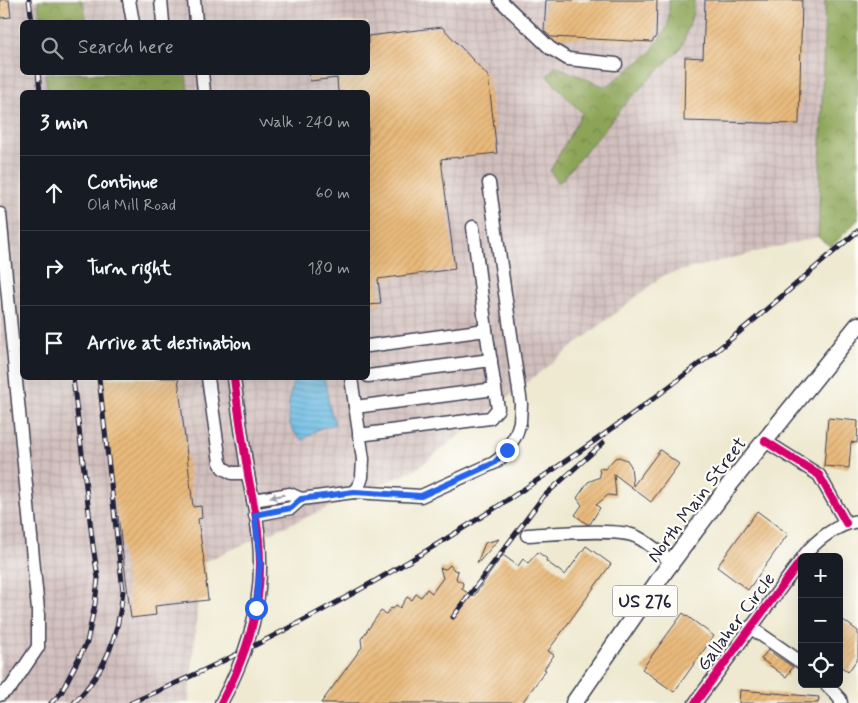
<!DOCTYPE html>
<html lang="en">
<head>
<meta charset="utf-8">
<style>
  body { margin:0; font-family:Mynerve,sans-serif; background:#20242c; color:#f1f3f6 }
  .controls { position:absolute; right:15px; bottom:15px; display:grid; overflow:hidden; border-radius:8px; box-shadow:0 5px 20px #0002 }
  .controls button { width:45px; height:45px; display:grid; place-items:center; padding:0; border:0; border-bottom:1px solid #363941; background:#171b24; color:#f1f3f6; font:25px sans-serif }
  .stop { position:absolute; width:15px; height:15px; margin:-11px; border:4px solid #2563eb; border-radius:50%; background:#fff }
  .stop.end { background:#2563eb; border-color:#fff; box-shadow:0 1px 5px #0008 }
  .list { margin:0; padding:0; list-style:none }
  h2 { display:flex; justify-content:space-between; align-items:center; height:65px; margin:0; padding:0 20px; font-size:21px }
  h2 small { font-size:16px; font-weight:400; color:#9ea1a6 }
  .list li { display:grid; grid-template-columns:32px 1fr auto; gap:15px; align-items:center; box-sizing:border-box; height:75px; padding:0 20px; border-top:1px solid #363941 }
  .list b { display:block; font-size:19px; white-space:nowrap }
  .list p { margin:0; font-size:16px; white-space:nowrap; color:#9ea1a6 }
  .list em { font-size:16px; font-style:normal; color:#9ea1a6 }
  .icon { flex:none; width:28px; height:28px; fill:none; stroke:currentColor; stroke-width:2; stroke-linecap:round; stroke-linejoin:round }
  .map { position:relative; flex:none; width:858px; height:703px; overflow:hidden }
  .search { position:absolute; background:#171b24; box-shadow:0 5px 20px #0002; left:20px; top:20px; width:350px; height:55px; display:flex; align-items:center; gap:12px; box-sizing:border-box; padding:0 18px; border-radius:8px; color:#9ea1a6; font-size:19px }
  .panel { position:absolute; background:#171b24; box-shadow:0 5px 20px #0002; left:20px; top:90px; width:350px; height:290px; border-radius:8px }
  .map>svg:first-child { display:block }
  .industrial { fill:url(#industrial-grid); fill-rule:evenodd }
  .forest { fill:url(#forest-crowns); stroke:#576348 }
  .water { fill:url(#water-rules); stroke:#456e8f }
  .building { fill:url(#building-hatch) }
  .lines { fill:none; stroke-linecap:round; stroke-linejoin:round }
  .minor-casing { stroke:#414051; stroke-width:15 }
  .major-casing { stroke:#414051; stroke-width:19 }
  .minor { stroke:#fff; stroke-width:12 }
  .major { stroke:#fff; stroke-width:16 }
  .rail-casing { stroke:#22223b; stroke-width:5 }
  .rail { stroke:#fdfcf7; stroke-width:3; stroke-dasharray:9; stroke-linecap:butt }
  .cycleway-casing { stroke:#fdfcf7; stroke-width:11 }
  .cycleway { stroke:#d6006c; stroke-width:8 }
  .oneway { fill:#9c9ca7 }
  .route { stroke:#2563eb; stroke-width:6 }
  .labels { text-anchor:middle; stroke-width:4.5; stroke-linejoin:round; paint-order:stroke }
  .shield { fill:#fdfcf7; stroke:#646373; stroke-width:1 }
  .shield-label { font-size:18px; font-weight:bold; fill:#22223b }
  .street-label { font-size:19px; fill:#22223b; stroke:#fdfcf7 }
</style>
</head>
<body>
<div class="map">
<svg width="858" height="703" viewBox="0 0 858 703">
  <defs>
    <pattern id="industrial-grid" width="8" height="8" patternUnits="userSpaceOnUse" patternTransform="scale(1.25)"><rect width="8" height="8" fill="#d1bfbd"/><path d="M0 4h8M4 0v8" fill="none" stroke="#b3a4a3"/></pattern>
    <pattern id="forest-crowns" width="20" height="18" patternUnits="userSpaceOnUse" patternTransform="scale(1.25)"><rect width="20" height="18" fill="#8ca456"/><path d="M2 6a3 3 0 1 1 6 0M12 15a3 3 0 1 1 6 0" fill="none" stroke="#728548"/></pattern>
    <pattern id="water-rules" width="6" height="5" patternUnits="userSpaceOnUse" patternTransform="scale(1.25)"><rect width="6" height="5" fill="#68bae3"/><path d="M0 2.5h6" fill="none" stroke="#5597b9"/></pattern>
    <pattern id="building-hatch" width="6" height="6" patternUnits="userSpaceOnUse" patternTransform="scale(1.25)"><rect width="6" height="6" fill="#e9ba7c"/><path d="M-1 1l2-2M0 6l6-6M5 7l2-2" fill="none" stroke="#c8a06c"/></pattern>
  </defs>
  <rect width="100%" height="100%" fill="#fdfcf7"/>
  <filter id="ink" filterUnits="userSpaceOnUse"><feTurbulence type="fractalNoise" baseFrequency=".02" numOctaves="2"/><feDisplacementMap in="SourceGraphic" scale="10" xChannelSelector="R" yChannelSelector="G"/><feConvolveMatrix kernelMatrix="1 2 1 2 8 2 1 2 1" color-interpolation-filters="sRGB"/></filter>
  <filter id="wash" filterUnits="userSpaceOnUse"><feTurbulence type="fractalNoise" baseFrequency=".0096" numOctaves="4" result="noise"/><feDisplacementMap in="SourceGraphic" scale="20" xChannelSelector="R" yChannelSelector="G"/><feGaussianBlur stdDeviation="1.12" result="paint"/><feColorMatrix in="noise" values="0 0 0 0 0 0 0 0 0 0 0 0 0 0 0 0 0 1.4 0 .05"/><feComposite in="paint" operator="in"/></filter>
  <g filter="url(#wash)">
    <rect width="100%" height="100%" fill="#eee9d0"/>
    <path class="industrial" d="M0,0h825l-7,237 -154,38 -249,195 -214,93 -12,140h-189zM22,22h346v50h-346zM22,92h346v286h-346z"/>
    <g class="forest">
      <polygon points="38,0 82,0 87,22 40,22"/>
      <polygon points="669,0 694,0 692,17 681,48 627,102 559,183 550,171 582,113 547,76 555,66 606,87 650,53 668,26"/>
      <polygon points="825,0 858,0 858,220 831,247 818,237"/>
      <polygon points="45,73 186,73 188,92 48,92"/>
    </g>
    <path class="water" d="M294,378h24l7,3 4,24 6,19 -17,5 -15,11c-3,-2 -7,-5 -9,-8 -11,-15 -3,-39 0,-54z"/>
    <g id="blocks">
      <g class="building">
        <polygon points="0,0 9,0 11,17 0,18"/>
        <polygon points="546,0 657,0 656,36 652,42 551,37 544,31"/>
        <polygon points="705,0 802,0 799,124 684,121 685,57 703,58"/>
        <polygon points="442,27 488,76 497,153 441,159 455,269 378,279 381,304 368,305 368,92 338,92 337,78 310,81 309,72 368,72 368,36"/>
        <polygon points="100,378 178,378 193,507 201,506 202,518 198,519 207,582 206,582 208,600 155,606 156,615 131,618 118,516 116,516"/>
        <polygon points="828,418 858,421 857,443 851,442 849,468 824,466"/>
        <polygon points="660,450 679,464 651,502 614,474 616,496 608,495 596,505 600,508 590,524 587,524 575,515 582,505 577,498 588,482 600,477 599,468 605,469 615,458 619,457 627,460 631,466 633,486"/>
        <polygon points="757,511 788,534 748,590 717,567"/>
        <polygon points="499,539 478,563 477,563 485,543"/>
        <polygon points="586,546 611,564 548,651 554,655 544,669 546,670 522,703 321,703 362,647 361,639 381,611 386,614 391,608 393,609 396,605 400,608 407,597 412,600 416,594 421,597 427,589 432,593 443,578 440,568 446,569 450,565 454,570 458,571 456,579 463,583 462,589 473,597 503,555 518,566 523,559 528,563 538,552 547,559 546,561 565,575"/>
        <polygon points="683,613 714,636 674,692 642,669"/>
        <polygon points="839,617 858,631 858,658 848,672 839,665"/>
        <polygon points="768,650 793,667 786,677 761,659"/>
        <polygon points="740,690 819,697 818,703 739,703"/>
      </g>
    </g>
  </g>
  <g filter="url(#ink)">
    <use href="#blocks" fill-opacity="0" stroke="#414051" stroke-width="1"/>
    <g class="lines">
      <g class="minor-casing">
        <g id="minor">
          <polyline points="129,0 133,22"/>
          <polyline points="161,0 163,22"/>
          <polyline points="194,0 196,22"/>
          <polyline points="500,0 550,48 568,59 616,64"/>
          <polyline points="202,72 204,92"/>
          <polyline points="0,214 38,610 38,647 11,687 0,695"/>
          <polyline points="473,227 486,330"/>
          <polyline points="368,376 491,360"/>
          <polyline points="208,378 220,462 223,468 232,473 248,473"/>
          <polyline points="351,378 363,459 362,477 360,483 354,492 421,496 494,463 503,456 516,435 520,422 521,404 489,183"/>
          <polyline points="355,407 495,389"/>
          <polyline points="359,435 490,418 498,409 486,330 368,346"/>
          <polyline points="765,441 819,475 846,523"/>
          <polyline points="253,500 290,494 301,499 354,492"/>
          <polyline points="255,515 291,508 301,499"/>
          <path d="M527,535c23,-1 92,-8 110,2 12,6 24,17 35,25"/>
          <path d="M803,557c13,-17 34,-33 55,-36"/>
          <polyline points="750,627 802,663"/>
          <polyline points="826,684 840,699 841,703"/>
          <path d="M221,703c24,-44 40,-91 39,-141 0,-29 -6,-58 -12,-87 -5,-32 -10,-65 -14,-97"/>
          <polyline points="695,703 802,559"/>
        </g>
      </g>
      <g class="major-casing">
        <polyline id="major" points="574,703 665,571 730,484 858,325"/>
      </g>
      <use href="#minor" class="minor"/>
      <use href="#major" class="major"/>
      <g class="rail-casing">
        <g id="rail">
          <polyline points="29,0 32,22"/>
          <polyline points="38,72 40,92"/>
          <polyline points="453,617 543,497 603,443"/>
          <polyline points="51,703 61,693 87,642 95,604 98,578 93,546 73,378"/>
          <path d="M74,703c33,-34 44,-66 49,-112l-24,-213"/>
          <path d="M131,703c207,-89 399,-208 576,-345 53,-41 101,-85 151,-127"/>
        </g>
      </g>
      <use href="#rail" class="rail"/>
      <g class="cycleway-casing">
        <g id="cycleway">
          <polyline points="765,441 819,475 846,523"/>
          <path d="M221,703c24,-44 40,-91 39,-141 0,-29 -6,-58 -12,-87 -5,-32 -10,-65 -14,-97"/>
          <polyline points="695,703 802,559"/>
        </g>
      </g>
      <use href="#cycleway" class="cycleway"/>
    </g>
    <defs><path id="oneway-solid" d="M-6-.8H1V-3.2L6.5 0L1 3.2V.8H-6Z" transform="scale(1.25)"/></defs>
    <use class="oneway" href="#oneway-solid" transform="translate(277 496) rotate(171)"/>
  </g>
  <g class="lines" filter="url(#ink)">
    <polyline class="route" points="256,608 260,563 255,515 291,508 301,499 354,492 421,496 494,463 507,450"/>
  </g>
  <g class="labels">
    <rect class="shield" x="612.5" y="585.5" width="65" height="31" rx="4"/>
    <g class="shield-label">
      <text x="645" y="607">US 276</text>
    </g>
    <g class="street-label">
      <text transform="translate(696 499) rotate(-53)" y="7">North Main Street</text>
      <text transform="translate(735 621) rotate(-53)" y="7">Gallaher Circle</text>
    </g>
  </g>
</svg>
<div class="controls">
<button>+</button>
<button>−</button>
<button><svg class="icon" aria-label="locate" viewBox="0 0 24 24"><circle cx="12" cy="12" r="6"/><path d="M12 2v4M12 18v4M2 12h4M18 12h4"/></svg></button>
</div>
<div class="stop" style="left:256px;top:608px"></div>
<div class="stop end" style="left:507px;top:450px"></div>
<div class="search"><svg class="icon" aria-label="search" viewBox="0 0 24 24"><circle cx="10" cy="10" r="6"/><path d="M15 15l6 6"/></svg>Search here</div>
<section class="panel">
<h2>3 min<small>Walk · 240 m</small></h2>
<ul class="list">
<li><svg class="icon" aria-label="ahead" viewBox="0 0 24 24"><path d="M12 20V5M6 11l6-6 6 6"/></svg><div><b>Continue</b><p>Old Mill Road</p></div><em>60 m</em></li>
<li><svg class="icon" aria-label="right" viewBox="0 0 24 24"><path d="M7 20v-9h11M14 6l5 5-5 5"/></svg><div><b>Turn right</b></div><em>180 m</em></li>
<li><svg class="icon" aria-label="arrive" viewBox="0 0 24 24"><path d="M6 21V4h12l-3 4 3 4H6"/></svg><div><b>Arrive at destination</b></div></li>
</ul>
</section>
</div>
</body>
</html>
